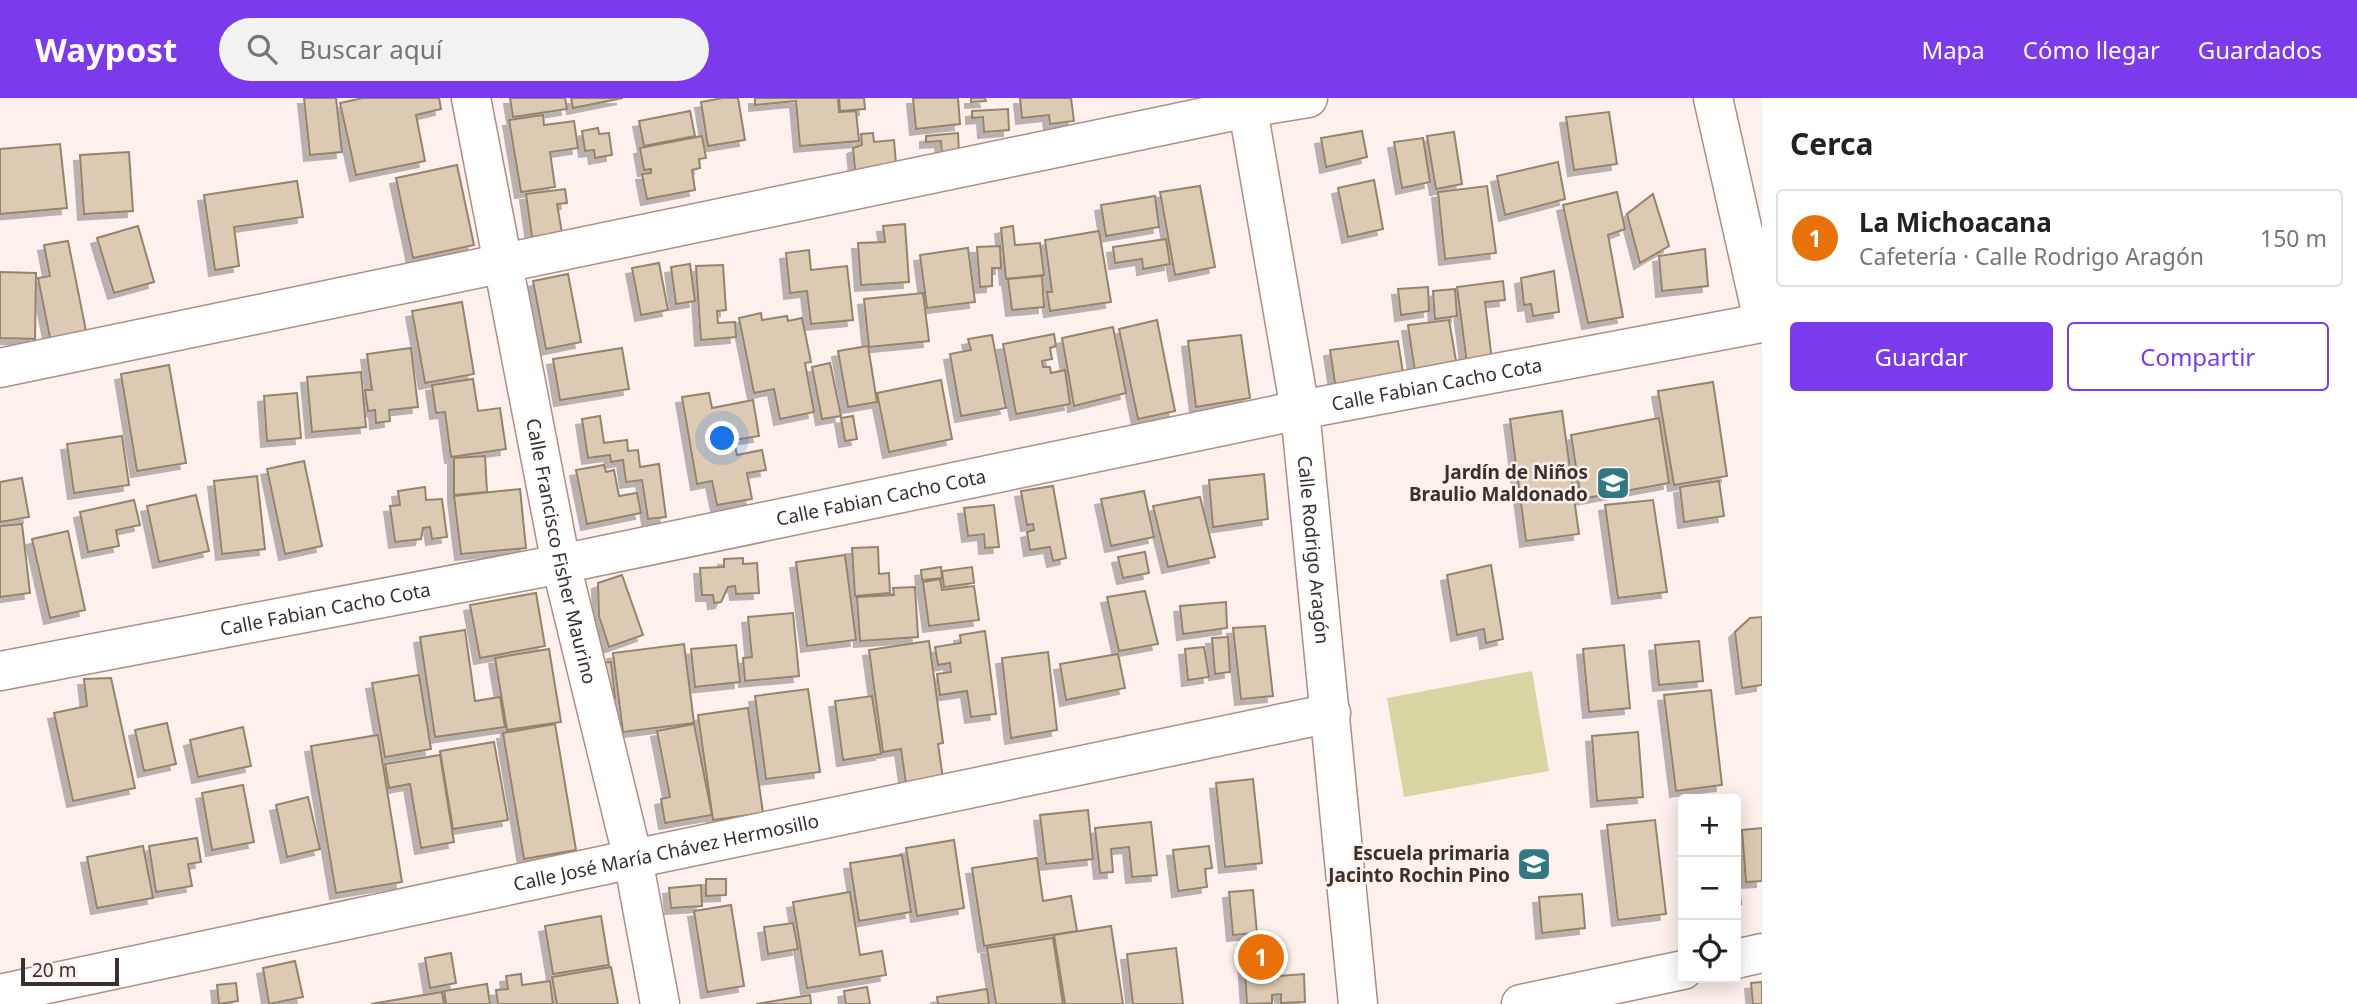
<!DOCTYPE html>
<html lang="es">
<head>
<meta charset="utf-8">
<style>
  body { margin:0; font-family:"Noto Sans",sans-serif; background:#f2f2f2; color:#222 }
  .controls { position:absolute; right:21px; bottom:21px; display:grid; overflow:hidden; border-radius:7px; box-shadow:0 4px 18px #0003 }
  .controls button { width:63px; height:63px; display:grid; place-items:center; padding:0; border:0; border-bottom:2px solid #e0e0e0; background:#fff; color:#222; font:35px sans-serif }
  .scale { position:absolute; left:21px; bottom:18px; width:98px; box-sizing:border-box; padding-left:7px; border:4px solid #3c302c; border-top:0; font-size:19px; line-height:24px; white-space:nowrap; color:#3c302c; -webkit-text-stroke:5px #fef0ec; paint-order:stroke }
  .you { position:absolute; left:723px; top:341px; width:24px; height:24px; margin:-18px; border:5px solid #fff; border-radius:50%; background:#1a73e8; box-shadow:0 0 0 10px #1a73e833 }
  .badge { display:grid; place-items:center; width:46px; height:46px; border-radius:50%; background:#7c3aed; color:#fff; font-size:23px; font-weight:700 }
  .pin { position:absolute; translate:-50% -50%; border:4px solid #fff; box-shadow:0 2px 7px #0006 }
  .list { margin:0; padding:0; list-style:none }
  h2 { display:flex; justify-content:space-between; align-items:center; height:91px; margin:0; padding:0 28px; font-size:30px }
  h2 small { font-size:23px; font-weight:400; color:#767676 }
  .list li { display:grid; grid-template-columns:46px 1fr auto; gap:21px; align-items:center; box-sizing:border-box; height:98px; margin:0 14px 14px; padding:0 14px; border:2px solid #e0e0e0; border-radius:7px }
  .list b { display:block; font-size:26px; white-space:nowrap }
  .list p { margin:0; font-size:23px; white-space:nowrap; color:#767676 }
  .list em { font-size:23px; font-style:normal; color:#767676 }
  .actions { display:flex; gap:14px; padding:21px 28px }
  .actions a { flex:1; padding:16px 0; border:2px solid #7c3aed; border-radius:7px; text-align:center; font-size:24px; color:#7c3aed }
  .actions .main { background:#7c3aed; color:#fff }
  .icon { flex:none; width:38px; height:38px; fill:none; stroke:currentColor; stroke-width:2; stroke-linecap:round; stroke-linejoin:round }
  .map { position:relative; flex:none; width:1762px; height:906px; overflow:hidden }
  header { display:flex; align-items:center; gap:42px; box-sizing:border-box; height:98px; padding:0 35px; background:#7c3aed; color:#fff }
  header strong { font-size:33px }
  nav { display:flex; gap:38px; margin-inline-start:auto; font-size:24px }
  .search { width:490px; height:63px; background:#f2f2f2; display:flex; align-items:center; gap:18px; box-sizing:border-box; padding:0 24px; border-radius:38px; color:#767676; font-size:26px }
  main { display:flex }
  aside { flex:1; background:#fff }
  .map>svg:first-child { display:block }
  .green { fill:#d7d5a2 }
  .building { fill:#ddcab2; stroke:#95836d; stroke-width:2; filter:url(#shadow) }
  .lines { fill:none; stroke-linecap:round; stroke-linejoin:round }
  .minor-casing { stroke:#ac8e85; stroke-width:41 }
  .minor { stroke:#fff; stroke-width:38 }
  .labels { text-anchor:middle; stroke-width:5; stroke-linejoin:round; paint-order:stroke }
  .street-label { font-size:19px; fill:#3c302c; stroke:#fef0ec }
  .poi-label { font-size:19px; font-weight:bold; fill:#3c302c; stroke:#fef0ec; text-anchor:end }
</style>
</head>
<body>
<header>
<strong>Waypost</strong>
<div class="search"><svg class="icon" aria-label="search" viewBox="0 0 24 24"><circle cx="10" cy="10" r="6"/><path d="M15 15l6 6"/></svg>Buscar aquí</div>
<nav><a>Mapa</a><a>Cómo llegar</a><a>Guardados</a></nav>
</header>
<main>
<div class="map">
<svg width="1762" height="906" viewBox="0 0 1762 906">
  <defs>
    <filter id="shadow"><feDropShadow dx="-6" dy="6" stdDeviation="0" flood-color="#0004"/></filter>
  </defs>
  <rect width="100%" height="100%" fill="#fef0ec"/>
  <polygon class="green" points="1532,573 1549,673 1404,699 1387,600"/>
  <g class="building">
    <polygon points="304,0 336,0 342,54 310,57"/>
    <polygon points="363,0 439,0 441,11 416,17 425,63 356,77 340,5"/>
    <polygon points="510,0 565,0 567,11 513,19"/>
    <polygon points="571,0 623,0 573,10"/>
    <polygon points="723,0 738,0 745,42 708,48 701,4"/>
    <polygon points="755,0 838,0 839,14 856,13 859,43 800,48 796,3 755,7"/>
    <polygon points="839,0 864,0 865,11 840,13"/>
    <polygon points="913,0 958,0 960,26 916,31"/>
    <polygon points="971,0 985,0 986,3 971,4"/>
    <polygon points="1020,0 1071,0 1074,23 1050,26 1049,17 1022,20"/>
    <polygon points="1008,11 1009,32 984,34 983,19 972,20 972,13"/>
    <polygon points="690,13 695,38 644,48 639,23"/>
    <polygon points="1609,14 1617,66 1574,72 1566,19"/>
    <polygon points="543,17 544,27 574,23 578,50 550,54 555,89 521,94 509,22"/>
    <polygon points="598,30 599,36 609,35 612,57 595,60 594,52 585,53 582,33"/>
    <polygon points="1362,33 1367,59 1326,69 1321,40"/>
    <polygon points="1454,34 1462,86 1436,91 1427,38"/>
    <polygon points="873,35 874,44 894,42 897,78 856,82 853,50 862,47 861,36"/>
    <polygon points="958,35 959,55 942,57 941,43 926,44 926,38"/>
    <polygon points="702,38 706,60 699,61 700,70 692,72 695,92 647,101 642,76 651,75 651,71 644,72 640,50"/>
    <polygon points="1423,40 1430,84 1402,90 1394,44"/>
    <polygon points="60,46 67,110 0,116 0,51"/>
    <polygon points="129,54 133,113 84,116 80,57"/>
    <polygon points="1558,64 1565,101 1505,117 1497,78"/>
    <polygon points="457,67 474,147 413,160 396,80"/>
    <polygon points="1374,82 1383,131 1348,139 1338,90"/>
    <polygon points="297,83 303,119 234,129 239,168 215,172 204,97"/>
    <polygon points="1200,88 1215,169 1175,177 1160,94"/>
    <polygon points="1487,88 1496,155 1445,161 1438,94"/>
    <polygon points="565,91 567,105 557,106 562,135 532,139 526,96"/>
    <polygon points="1617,94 1625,131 1608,137 1623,219 1588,225 1563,107"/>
    <polygon points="1653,96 1669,148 1640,165 1627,116"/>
    <polygon points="1155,98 1159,129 1106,138 1101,107"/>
    <polygon points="905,126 909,184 861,187 858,145 885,144 883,128"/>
    <polygon points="138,128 154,184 114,195 97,140"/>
    <polygon points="1013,128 1015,147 1040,145 1044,177 1006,181 1001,130"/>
    <polygon points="1099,133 1111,204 1050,213 1047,194 1052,194 1045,142"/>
    <polygon points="1166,141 1170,166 1143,171 1142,161 1115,165 1113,149"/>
    <polygon points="68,143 86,233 50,240 38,180 50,178 44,147"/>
    <polygon points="1000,148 1001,170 992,170 992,188 980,189 977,149"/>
    <polygon points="968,150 975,204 927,210 920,157"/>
    <polygon points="1705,151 1708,188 1662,193 1659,158"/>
    <polygon points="809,152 811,172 847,168 853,222 811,226 807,193 790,195 786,155"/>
    <polygon points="659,165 668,212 641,217 632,170"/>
    <polygon points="690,166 695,203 676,206 671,169"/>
    <polygon points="723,167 726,212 717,213 718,225 735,224 736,239 701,242 696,168"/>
    <polygon points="1554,173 1559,214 1533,218 1531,206 1524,207 1521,180"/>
    <polygon points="0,174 36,175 35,241 0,240"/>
    <polygon points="568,176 581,244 546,251 533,183"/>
    <polygon points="1042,178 1044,209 1012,212 1008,181"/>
    <polygon points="1503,183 1505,202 1485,204 1492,263 1467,266 1457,189"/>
    <polygon points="1428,189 1429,213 1401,217 1398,191"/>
    <polygon points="1455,191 1457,218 1435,221 1433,193"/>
    <polygon points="923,195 929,243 869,249 864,201"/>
    <polygon points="462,204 474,276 425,285 412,213"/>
    <polygon points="761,215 762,222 787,218 788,223 802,220 811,264 805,265 814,314 780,321 774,291 754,295 739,220"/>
    <polygon points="1157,222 1175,313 1138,321 1119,231"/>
    <polygon points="1449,222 1457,269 1415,274 1408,227"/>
    <polygon points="1113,229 1126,295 1074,308 1062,240"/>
    <polygon points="1054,236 1056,248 1050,250 1052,261 1042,263 1043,269 1050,269 1051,275 1065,272 1070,306 1016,316 1003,246"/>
    <polygon points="992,237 1006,310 961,318 950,256 971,252 968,241"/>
    <polygon points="1241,237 1250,300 1196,309 1188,243"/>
    <polygon points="1398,243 1404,281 1336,292 1330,252"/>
    <polygon points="868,248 877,304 848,309 838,253"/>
    <polygon points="411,250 418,309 389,312 390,323 376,325 375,312 368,313 365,292 372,292 367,256"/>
    <polygon points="622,250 629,291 560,302 553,261"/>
    <polygon points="830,265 841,318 822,321 812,269"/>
    <polygon points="169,267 186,365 137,373 121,276"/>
    <polygon points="361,274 366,329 312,334 307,279"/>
    <polygon points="473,281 478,313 500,310 506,351 451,359 445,314 436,315 432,287"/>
    <polygon points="941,282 952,341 889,354 877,295"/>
    <polygon points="1713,284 1727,378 1674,387 1658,293"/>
    <polygon points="297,295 301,340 267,343 264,298"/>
    <polygon points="709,295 712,310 753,302 759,338 734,342 737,357 762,352 766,372 747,375 752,401 717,407 712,383 697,386 682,299"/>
    <polygon points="1562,313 1579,436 1526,443 1510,321"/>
    <polygon points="600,318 604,345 627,342 628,353 638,352 640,369 659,366 666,419 648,421 642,382 626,384 623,362 611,364 610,357 588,360 582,321"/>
    <polygon points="853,318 857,341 845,343 841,320"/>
    <polygon points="1659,320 1669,385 1581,401 1571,337"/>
    <polygon points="122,338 129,387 74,395 67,346"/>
    <polygon points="485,358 487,394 454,397 454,360"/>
    <polygon points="304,363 322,448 285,456 267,371"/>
    <polygon points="604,367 606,374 614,372 619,398 637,395 641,415 587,426 576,372"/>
    <polygon points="1264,376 1268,421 1213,429 1209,382"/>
    <polygon points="257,378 265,451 222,456 214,383"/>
    <polygon points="22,380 29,419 0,424 0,384"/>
    <polygon points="1719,383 1724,418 1684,424 1680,389"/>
    <polygon points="1053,388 1066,460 1053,463 1050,449 1030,452 1027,434 1034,432 1033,426 1027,427 1021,393"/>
    <polygon points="425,389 426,402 442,401 447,439 432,441 430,429 423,430 421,441 395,444 390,408 400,407 398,393"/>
    <polygon points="520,391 526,450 461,456 454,398"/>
    <polygon points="1144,393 1154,439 1111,448 1101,401"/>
    <polygon points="196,397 209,453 159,464 147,408"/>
    <polygon points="1200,399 1215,459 1168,469 1153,408"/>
    <polygon points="134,402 140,427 116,432 119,448 88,454 80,414"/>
    <polygon points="1653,402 1667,494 1618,500 1605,407"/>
    <polygon points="994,407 999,449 985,450 984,436 968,438 964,410"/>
    <polygon points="22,426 30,495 0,499 0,428"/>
    <polygon points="68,433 85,512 50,520 32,441"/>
    <polygon points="878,449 879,476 889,475 890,495 855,498 852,450"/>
    <polygon points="1145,454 1149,475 1123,480 1118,459"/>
    <polygon points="845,457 856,542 807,548 796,464"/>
    <polygon points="743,460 743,466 757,465 759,495 736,496 735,488 728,489 721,504 714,505 713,497 702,497 700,470 724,469 724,461"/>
    <polygon points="1491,467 1503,541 1486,545 1484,531 1457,537 1447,477"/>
    <polygon points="941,469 942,480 922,482 921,472"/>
    <polygon points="972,469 974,485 944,489 942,473"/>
    <polygon points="622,477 643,537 609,549 599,518 598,485"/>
    <polygon points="940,481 942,492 974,488 979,522 929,528 923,484"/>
    <polygon points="915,489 918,539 860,543 857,499 894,497 893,490"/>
    <polygon points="1145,493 1158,546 1119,553 1107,499"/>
    <polygon points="536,495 545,548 480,560 470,507"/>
    <polygon points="1226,504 1227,530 1183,536 1180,508"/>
    <polygon points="793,515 799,578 745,583 743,560 752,559 748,519"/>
    <polygon points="1762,519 1762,587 1742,590 1735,534 1750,520"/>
    <polygon points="1265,528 1273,598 1241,601 1233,530"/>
    <polygon points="465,532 475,603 500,599 505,629 435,639 420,539"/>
    <polygon points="985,533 996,616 971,619 967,593 940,597 937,576 951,574 950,565 938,567 935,549 961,545 960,537"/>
    <polygon points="1228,539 1230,574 1215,576 1212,540"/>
    <polygon points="929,543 943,645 938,646 943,681 906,686 901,651 883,654 869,552"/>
    <polygon points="1699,543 1703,583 1659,587 1655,547"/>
    <polygon points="684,546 694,625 623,634 613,555"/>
    <polygon points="736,547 740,584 695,589 691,551"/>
    <polygon points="1624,547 1630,610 1589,614 1583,551"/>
    <polygon points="1204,549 1209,579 1188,582 1185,551"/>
    <polygon points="549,551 561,624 507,632 495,560"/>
    <polygon points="1048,554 1057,632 1011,640 1002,560"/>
    <polygon points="1118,556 1125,590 1066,602 1060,566"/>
    <polygon points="611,564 615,600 602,602 598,565"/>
    <polygon points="419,577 431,651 385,659 372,585"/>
    <polygon points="111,580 135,690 73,703 54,615 87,608 84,581"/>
    <polygon points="808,591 820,674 766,681 755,598"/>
    <polygon points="1711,592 1722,687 1676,693 1664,597"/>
    <polygon points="872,598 881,656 843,662 835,603"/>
    <polygon points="748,610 763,715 713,722 698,617"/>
    <polygon points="167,625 176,666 144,673 135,632"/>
    <polygon points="555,626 576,752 524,761 503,635"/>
    <polygon points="694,626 712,717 665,725 661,701 670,699 657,633"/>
    <polygon points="243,629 251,668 198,679 190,642"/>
    <polygon points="1638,634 1643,699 1597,703 1592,638"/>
    <polygon points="378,637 402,784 336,795 311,648"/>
    <polygon points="494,644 508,722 453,731 440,653"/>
    <polygon points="440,657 454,744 421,750 410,686 389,690 385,666"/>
    <polygon points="1253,681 1262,765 1225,769 1216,685"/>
    <polygon points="243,687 254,744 212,752 202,695"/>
    <polygon points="308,699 320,751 287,759 276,707"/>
    <polygon points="1088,712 1093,761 1046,766 1040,717"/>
    <polygon points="1655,722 1666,816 1618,822 1607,727"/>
    <polygon points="1151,724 1157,777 1132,779 1129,749 1111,751 1113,774 1100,775 1095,730"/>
    <polygon points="1762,730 1762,783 1746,784 1742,732"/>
    <polygon points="197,740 201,764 188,766 192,788 156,794 149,748"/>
    <polygon points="954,742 964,810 917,818 906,750"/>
    <polygon points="143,748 153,800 97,810 87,759"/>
    <polygon points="1209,748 1212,770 1205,771 1207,789 1178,793 1173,752"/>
    <polygon points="902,757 911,814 859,823 850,765"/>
    <polygon points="1037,760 1043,803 1071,798 1077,833 984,848 972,770"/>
    <polygon points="1736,765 1741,806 1736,807"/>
    <polygon points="706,781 726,781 726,797 706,798"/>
    <polygon points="701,787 702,808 671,810 669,790"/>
    <polygon points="1253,792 1257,835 1233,837 1229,794"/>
    <polygon points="850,794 860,857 882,853 886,877 807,890 793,804"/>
    <polygon points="1582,796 1585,830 1542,835 1539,799"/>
    <polygon points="731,807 744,888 707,894 694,813"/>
    <polygon points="601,818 609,867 553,876 545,828"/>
    <polygon points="793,825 798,851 768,856 764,829"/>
    <polygon points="1111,828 1123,906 1065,906 1054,837"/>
    <polygon points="1053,840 1063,906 996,906 987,850"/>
    <polygon points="1277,840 1279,878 1304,876 1305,904 1281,905 1281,896 1272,897 1272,905 1247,906 1243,842"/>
    <polygon points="1176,850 1183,906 1133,906 1127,856"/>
    <polygon points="451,855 456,885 430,890 425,860"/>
    <polygon points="295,863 303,899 269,906 263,870"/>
    <polygon points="611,869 618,906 557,906 552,879"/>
    <polygon points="521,876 522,887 550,883 553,906 498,906 496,892 508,891 506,878"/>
    <polygon points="1762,884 1762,906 1753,906 1751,885"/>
    <polygon points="236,885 238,903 219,906 217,887"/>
    <polygon points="487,886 490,906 446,906 444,893"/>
    <polygon points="867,889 870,906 846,906 844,893"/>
    <polygon points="987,891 989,906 938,906 937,899"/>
    <polygon points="442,894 444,906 371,906"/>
    <polygon points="810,897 811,906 756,906"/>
  </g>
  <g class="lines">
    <g class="minor-casing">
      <g id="minor">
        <path id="s1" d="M471,0l90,466 72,295 27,145"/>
        <path id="s2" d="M1246,0l54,312 58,594"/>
        <polyline points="1713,0 1762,218"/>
        <polyline points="0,270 1248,10 1308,0"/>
        <path id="s3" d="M0,573l561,-107 739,-154 462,-87"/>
        <polyline points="1736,861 1762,855"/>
        <path id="s4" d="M0,896l633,-135 698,-146"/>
        <polyline points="1521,906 1683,872"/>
      </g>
    </g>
    <use href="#minor" class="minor"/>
  </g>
  <defs>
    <g id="school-square" transform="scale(1.75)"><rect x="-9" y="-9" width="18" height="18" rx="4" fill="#317883" stroke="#fef0ec"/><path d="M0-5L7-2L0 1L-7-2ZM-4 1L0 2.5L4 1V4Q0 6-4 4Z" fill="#fff"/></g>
  </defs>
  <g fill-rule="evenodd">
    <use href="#school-square" x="1613" y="385"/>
    <use href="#school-square" x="1534" y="766"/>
  </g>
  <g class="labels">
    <g class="street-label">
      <text dy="7" stroke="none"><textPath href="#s3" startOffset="1465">Calle Fabian Cacho Cota</textPath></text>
      <text dy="7" stroke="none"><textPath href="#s3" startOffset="898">Calle Fabian Cacho Cota</textPath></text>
      <text dy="7" stroke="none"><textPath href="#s2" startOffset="457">Calle Rodrigo Aragón</textPath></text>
      <text dy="7" stroke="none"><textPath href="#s1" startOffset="462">Calle Francisco Fisher Maurino</textPath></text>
      <text dy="7" stroke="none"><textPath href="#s3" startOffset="331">Calle Fabian Cacho Cota</textPath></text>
      <text dy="7" stroke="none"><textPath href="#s4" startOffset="681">Calle José María Chávez Hermosillo</textPath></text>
    </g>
    <g class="poi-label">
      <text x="1588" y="381">Jardín de Niños<tspan x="1588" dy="22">Braulio Maldonado</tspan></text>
      <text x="1510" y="762">Escuela primaria<tspan x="1510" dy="22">Jacinto Rochin Pino</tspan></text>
    </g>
  </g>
</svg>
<div class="controls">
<button>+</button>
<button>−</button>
<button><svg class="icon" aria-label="locate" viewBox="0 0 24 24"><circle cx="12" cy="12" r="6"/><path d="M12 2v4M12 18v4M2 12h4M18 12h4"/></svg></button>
</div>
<div class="scale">20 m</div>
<div class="you"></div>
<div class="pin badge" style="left:1261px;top:859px;background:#e8710a">1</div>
</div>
<aside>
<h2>Cerca<small></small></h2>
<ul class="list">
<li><span class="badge" style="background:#e8710a">1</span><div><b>La Michoacana</b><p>Cafetería · Calle Rodrigo Aragón</p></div><em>150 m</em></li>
</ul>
<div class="actions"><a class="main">Guardar</a><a>Compartir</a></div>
</aside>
</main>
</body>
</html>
